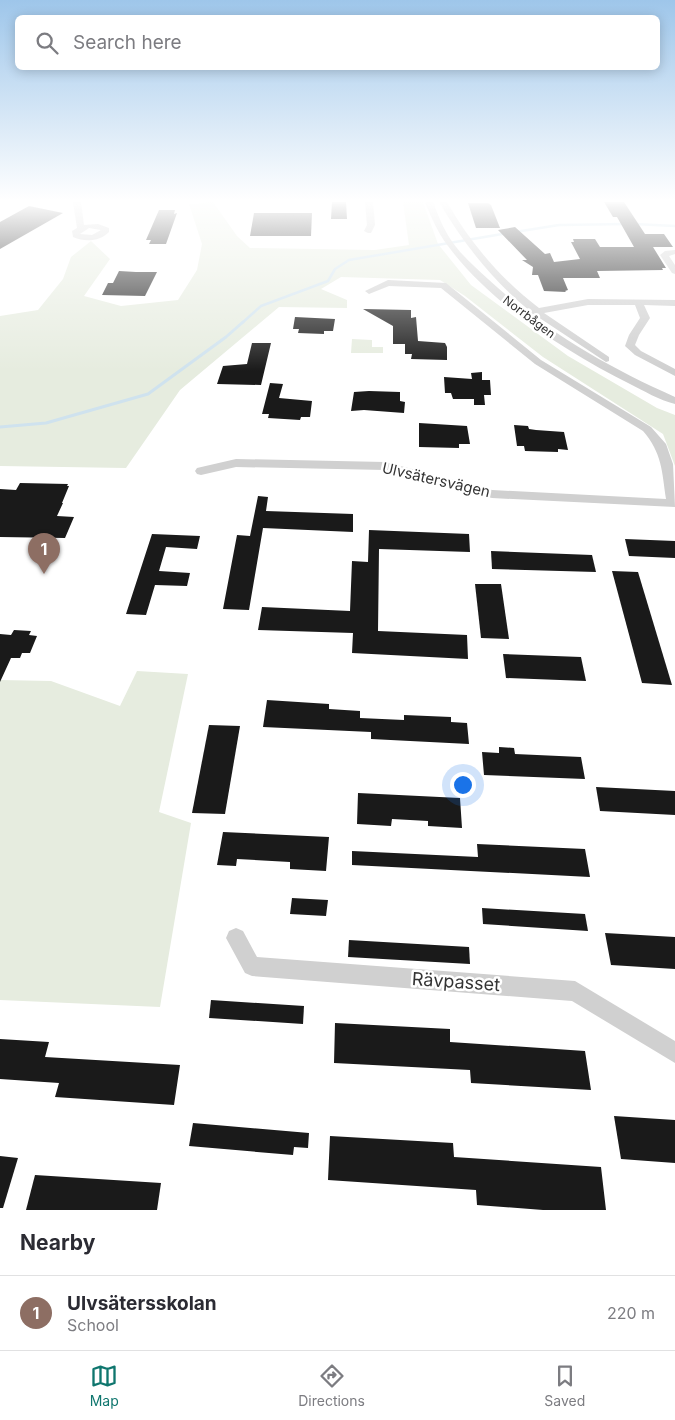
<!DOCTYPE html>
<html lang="en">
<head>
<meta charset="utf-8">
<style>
  body { margin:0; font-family:Inter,sans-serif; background:#f7f7f7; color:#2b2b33 }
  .you { position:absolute; left:462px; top:784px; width:18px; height:18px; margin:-12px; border:4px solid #fff; border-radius:50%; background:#1a73e8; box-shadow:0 0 0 8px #1a73e833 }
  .badge { display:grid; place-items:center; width:32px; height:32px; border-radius:50%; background:#0f766e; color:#fff; font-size:16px; font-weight:700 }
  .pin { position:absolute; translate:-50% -41px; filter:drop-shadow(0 1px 2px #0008) }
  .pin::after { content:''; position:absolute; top:26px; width:18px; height:15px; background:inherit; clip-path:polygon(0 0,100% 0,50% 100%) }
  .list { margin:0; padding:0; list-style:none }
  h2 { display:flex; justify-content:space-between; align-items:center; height:65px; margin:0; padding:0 20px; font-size:21px }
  h2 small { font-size:16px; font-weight:400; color:#7c7c81 }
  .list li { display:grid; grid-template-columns:32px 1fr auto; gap:15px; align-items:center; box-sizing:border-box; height:75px; padding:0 20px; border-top:1px solid #e1e1e2 }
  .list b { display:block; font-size:19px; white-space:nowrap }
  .list p { margin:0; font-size:16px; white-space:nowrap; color:#7c7c81 }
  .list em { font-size:16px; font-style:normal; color:#7c7c81 }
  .icon { flex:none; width:28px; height:28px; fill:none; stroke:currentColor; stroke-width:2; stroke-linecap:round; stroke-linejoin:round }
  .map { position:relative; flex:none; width:675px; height:1210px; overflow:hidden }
  .search { position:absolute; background:#fff; box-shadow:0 2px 12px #0003; left:15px; right:15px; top:15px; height:55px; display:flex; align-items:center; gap:12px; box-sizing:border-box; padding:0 18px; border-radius:8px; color:#7c7c81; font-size:19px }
  .sheet { height:140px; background:#fff }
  nav { display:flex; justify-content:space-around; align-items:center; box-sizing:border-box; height:70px; border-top:1px solid #e1e1e2; background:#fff; font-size:14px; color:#7c7c81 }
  nav a { display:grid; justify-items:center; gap:2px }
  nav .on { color:#0f766e }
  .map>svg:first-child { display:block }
  .green { fill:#e6ecdf }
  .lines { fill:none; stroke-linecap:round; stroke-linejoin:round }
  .stream-far1 { stroke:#cfe2ee; stroke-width:2.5 }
  .stream { stroke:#cfe2ee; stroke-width:3 }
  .building { fill:#1a1a1a }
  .minor { fill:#d0d0d0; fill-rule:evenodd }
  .labels { text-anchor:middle; stroke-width:5; stroke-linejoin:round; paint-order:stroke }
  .far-street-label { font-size:12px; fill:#333; stroke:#fff }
  .street-label { font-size:15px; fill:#333; stroke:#fff }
  .near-street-label { font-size:18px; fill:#333; stroke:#fff }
</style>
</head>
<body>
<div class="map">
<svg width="675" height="1210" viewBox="0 0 675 1210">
  <rect width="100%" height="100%" fill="#fff"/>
  <g class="green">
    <polygon points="213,202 237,236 250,248 375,250 409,245 403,202 423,202 438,244 471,285 568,356 657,408 675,415 675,466 663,434 543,357 465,296 440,280 341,277 321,289 347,300 347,308 279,307 180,390 126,468 0,466 0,316 38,310 63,279 71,257 91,241 110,259 84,296 121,306 178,300 197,270 202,244 189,204"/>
    <polygon points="352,339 372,340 372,347 383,347 383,353 351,353"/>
    <polygon points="137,671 188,674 159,812 191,823 160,1007 0,1000 0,680 51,681 120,706"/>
  </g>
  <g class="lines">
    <g class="stream-far1">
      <polyline points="635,224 675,226"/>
      <polyline points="515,232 559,225 627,224"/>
      <polyline points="242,323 261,306 328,281 335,269 349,260 508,233"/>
    </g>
    <polyline class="stream" points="0,427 46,423 148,394 226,337 243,322"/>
  </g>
  <g class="building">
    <polygon points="332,202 346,202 347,219 331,219"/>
    <polygon points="604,202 624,202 645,234 664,234 673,247 653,247 666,268 662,268 663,270 597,271 600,278 563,278 568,290 565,291 566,292 544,291 538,275 532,275 533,267 522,260 527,260 498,230 515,227 545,254 550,253 554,262 580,259 571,242 574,242 573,239 595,239 600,247 634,247 617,217 613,217"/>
    <polygon points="468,203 488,203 491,205 500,228 476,228"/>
    <polygon points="29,206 63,213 0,249 0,222"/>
    <polygon points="159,210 175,210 174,214 177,213 166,244 149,244 151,240 146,240"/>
    <polygon points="254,213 312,213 311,236 250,236"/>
    <polygon points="119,271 136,272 157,272 145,296 102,295 108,283 113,283"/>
    <polygon points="363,309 411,310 411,318 416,317 418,341 445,343 447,347 447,360 411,359 412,354 405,354 405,344 393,344 393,326"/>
    <polygon points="295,317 335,319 333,331 324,331 324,334 298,333 299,329 293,329"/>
    <polygon points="252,343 271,343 261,385 217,384 223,366 247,364"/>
    <polygon points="482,372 482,380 490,380 491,395 484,395 485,405 474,405 474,399 453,399 451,393 445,393 444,377 472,379 471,373"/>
    <polygon points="270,383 283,384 279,398 312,401 310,417 301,417 300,420 268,418 269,414 262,414"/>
    <polygon points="369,391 400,392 400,401 405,402 404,413 364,410 351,411 354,392"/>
    <polygon points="419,423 467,426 470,444 459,444 459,448 419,447"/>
    <polygon points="514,425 528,426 529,429 536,430 564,432 568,450 558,449 558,452 525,451 524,446 517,446"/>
    <polygon points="20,483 68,484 67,486 69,486 62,503 63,503 57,516 74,517 65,538 0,537 0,489 16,490"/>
    <polygon points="258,496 268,497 266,511 353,514 353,532 263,528 249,610 223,609 237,535 250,536"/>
    <polygon points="369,530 469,534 470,552 379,549 378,631 467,635 468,659 352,653 353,633 258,630 262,607 350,611 352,561 368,562"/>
    <polygon points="152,534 200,536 197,549 166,547 159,571 190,573 187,586 155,585 146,615 126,614"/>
    <polygon points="625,539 675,541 675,558 629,556"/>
    <polygon points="491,551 592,555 596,572 492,569"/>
    <polygon points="612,571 638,572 672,685 642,683"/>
    <polygon points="475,584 501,584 509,639 481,638"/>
    <polygon points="14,630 31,631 29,635 37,636 30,653 22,653 20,658 11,658 0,682 0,634 11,635"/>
    <polygon points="503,654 581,657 586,681 506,678"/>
    <polygon points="267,700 329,704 329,709 360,711 360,718 404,720 404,715 451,717 451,722 467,723 469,744 371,739 371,732 263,727"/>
    <polygon points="209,725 240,726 225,814 192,813"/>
    <polygon points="499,747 514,748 515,754 581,757 585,779 484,775 482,752 499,753"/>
    <polygon points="596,787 675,791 675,815 600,811"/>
    <polygon points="358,793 460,798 462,828 428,826 428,821 392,819 391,826 357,824"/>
    <polygon points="223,832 329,837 326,871 290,869 290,862 237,859 236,866 217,865"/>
    <polygon points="477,844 585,849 590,877 352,865 352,851 478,857"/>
    <polygon points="292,898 328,900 326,916 290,914"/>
    <polygon points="482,908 585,914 588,931 483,924"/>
    <polygon points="605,933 675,937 675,969 611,965"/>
    <polygon points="349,940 469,947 470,964 348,957"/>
    <polygon points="211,1000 304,1006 303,1024 209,1018"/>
    <polygon points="335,1023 450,1029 450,1042 585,1051 591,1090 471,1083 470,1070 334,1063"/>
    <polygon points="0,1039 49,1042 45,1057 180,1065 174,1105 55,1097 59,1083 0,1079"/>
    <polygon points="614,1116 675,1120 675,1163 621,1159"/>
    <polygon points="193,1123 309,1133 308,1148 294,1147 293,1155 189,1146"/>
    <polygon points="330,1136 453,1143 454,1157 601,1167 606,1210 543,1210 477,1205 476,1190 328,1180"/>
    <polygon points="0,1156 18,1158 3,1208 0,1208"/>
    <polygon points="35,1175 161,1183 157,1210 26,1210"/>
  </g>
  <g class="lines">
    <g class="minor">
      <path d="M73,202h8l3,23 14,-1 11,4v4c-10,10 -24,10 -36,5l-1,-6 5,-3zM89,228l12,2 -9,5 -12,-1z"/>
      <polygon points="365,202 373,202 375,225 371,233 368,233 364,231 367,225"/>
      <path d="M425,202h8c5,13 10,26 18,38 10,15 24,27 37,39 55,51 119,88 187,118v7c-16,-4 -31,-13 -45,-20 -64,-32 -139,-80 -182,-138 -10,-13 -17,-29 -23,-44z"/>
      <path d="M439,202h8c24,42 53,76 92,106l49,-9 87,1v6l-31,-1 6,13 -11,17 -4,10 6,6 34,18v7l-40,-21 -10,-9 4,-11 11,-17 -5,-13h-47l-44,8 65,44v4l-3,1 -71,-47 -4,-1 -1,-3c-38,-31 -66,-67 -91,-109z"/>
      <polygon points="675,250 675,254 669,256 675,265 675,274 672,273 660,255 665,251"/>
      <path d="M388,280l58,3 95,77 110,67 15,17 7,20 2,43 -183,-9 -107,-28 -149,-3 -35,8 -4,-1 -2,-3 2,-3 39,-9 149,3 107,28 174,9c-4,-28 -4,-46 -23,-68l-108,-67 -94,-76 -52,-2 -20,8 -4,-3z"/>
      <polygon points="236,928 243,931 257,957 575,981 675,1041 675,1063 572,1001 252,976 245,973 226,938 229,931"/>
    </g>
  </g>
  <linearGradient id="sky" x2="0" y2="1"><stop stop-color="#9ec6ea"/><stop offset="0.54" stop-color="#fff"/><stop offset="1" stop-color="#fff" stop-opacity="0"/></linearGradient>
  <rect width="675" height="371" fill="url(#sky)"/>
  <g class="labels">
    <g class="far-street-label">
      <text transform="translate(529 317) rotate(37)" y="4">Norrbågen</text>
    </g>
    <g class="street-label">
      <text transform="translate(436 480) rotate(13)" y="5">Ulvsätersvägen</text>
    </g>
    <g class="near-street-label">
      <text transform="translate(456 982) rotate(4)" y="6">Rävpasset</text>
    </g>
  </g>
</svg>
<div class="you"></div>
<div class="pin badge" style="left:44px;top:574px;background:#8d6e63">1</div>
<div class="search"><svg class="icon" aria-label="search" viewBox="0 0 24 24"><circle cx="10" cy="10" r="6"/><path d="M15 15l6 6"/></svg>Search here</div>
</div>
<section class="sheet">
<h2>Nearby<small></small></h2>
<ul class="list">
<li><span class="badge" style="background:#8d6e63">1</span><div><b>Ulvsätersskolan</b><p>School</p></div><em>220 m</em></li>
</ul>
</section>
<nav>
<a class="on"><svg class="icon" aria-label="map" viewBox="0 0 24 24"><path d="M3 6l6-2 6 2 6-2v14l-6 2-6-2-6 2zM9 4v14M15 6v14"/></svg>Map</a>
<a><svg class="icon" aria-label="directions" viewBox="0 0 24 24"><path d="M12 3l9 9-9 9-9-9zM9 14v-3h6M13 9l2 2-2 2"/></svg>Directions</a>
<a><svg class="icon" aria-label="saved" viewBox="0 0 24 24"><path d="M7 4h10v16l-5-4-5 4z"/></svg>Saved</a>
</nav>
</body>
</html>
